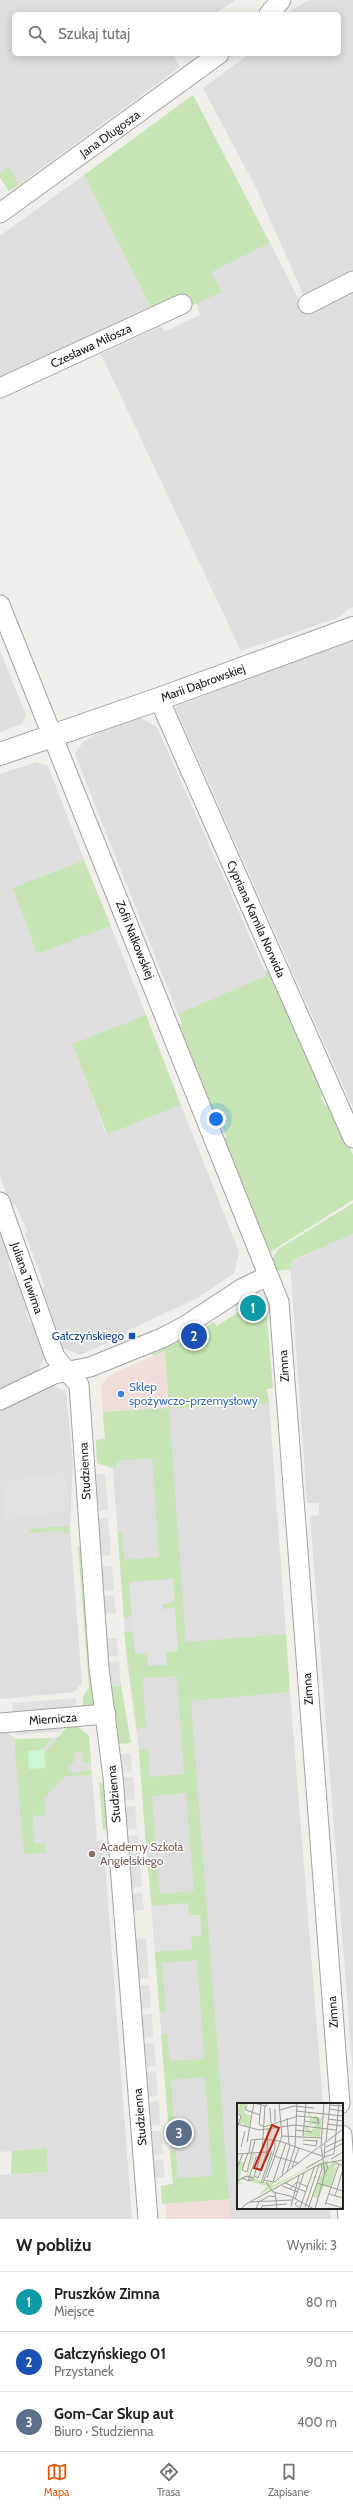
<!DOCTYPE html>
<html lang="pl">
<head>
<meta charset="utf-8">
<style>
  body { margin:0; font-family:Cabin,sans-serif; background:#f2f2f2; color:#202124 }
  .you { position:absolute; left:216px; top:1119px; width:14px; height:14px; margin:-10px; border:3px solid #fff; border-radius:50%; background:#1a73e8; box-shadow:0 0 0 6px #1a73e833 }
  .badge { display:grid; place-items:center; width:26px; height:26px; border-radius:50%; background:#ea580c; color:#fff; font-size:13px; font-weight:700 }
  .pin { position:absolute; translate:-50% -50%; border:2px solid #fff; box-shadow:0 1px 4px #0006 }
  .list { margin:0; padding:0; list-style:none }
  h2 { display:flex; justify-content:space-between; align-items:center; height:52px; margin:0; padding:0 16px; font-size:17px }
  h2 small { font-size:13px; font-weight:400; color:#757577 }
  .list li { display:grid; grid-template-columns:26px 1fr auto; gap:12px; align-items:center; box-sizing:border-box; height:60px; padding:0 16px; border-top:1px solid #e0e0e0 }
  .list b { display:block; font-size:15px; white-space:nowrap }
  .list p { margin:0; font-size:13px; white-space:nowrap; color:#757577 }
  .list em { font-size:13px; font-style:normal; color:#757577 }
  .icon { flex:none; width:22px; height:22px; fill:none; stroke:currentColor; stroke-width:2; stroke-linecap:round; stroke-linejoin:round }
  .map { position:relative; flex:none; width:353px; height:2219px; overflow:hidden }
  .search { position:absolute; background:#fff; box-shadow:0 2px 10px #0003; left:12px; right:12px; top:12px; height:44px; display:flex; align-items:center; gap:10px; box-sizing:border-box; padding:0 14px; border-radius:6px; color:#757577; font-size:15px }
  .sheet { height:232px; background:#fff }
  nav { display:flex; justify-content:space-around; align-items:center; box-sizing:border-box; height:56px; border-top:1px solid #e0e0e0; background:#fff; font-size:11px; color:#757577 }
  nav a { display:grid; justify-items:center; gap:2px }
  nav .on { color:#ea580c }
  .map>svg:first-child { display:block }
  .residential { fill:#dfdede }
  .commercial { fill:#efddda }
  .grass { fill:#c6e4b4 }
  .park { fill:#cbf5d3 }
  .parking { fill:#e1e1e1 }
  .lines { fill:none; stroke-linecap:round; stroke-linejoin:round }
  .minor-casing { stroke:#a2a2a2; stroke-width:21 }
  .tertiary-casing { stroke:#a2a2a2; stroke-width:24 }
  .minor { stroke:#fff; stroke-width:19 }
  .tertiary { stroke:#fff; stroke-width:22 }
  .transit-dot { fill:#1a4fb4; stroke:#fff; stroke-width:1.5 }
  .shop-dot { fill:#3f7fe0; stroke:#fff; stroke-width:1.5 }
  .education-dot { fill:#8d6e63; stroke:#fff; stroke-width:1.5 }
  .labels { text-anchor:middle; stroke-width:3; stroke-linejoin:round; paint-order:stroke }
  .street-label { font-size:12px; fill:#212121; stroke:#fff }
  .transit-label { font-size:12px; fill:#164399; stroke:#fff; text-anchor:end }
  .shop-label { font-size:12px; fill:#366cbe; stroke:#fff; text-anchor:start }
  .education-label { font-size:12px; fill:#785e54; stroke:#fff; text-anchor:start }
  .inset-road { fill:none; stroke:#9d9d99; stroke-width:1 }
  .view { fill:#bd2915; fill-opacity:0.15; stroke:#bd2915; stroke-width:2 }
  .inset-edge { fill:none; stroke:#212121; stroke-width:2 }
</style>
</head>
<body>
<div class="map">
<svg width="353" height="2219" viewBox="0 0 353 2219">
  <rect width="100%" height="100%" fill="#f0efe9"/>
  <g class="residential">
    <polygon points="0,0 235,0 215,14 14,14 14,54 173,54 180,67 19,185 9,166 0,173"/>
    <polygon points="309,0 353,0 353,270 304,296 256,188 203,88 249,54 339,54 339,14 291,14 290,11"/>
    <polygon points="84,175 152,310 0,382 0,236"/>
    <polygon points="270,243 307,316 353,292 353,607 348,609 340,617 241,651 101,354 161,326 164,332 200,315 196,303 221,291 212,272"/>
    <polygon points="353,639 353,1108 175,707"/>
    <polygon points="0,651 26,715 22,724 0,732"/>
    <polygon points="140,718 157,727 267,976 178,1014 75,754 83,742 102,731"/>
    <polygon points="37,762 48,766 84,860 40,877 22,913 37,954 111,926 146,1015 72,1044 106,1134 181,1105 239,1252 234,1273 199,1297 127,1331 127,1334 80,1355 63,1348 42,1289 45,1287 25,1233 28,1232 15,1204 10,1206 0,1174 0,774"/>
    <polygon points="0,1233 4,1236 11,1257 8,1263 13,1275 19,1278 29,1308 25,1311 30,1323 34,1323 46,1354 38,1372 0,1391"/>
    <polygon points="353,1234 353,2075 310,1516 319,1515 319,1503 307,1503 290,1262"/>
    <polygon points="51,1384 66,1392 73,1462 70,1528 82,1683 74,1692 0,1699 0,1408"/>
    <polygon points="269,1403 286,1634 186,1643 191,1700 290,1692 323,2104 238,2104 238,2208 330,2208 331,2219 230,2219 229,2199 162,2204 161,2186 173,2184 139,1750 127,1663 113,1469 97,1463 96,1440 105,1439 103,1412"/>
    <polygon points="67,1727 89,1736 97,1841 102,1840 104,1849 132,2219 0,2219 0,2175 47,2172 48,2160 47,2148 0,2152 0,1733 8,1732 16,1741 59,1737"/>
  </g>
  <g class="commercial">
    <polygon points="165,1351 169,1408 103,1412 101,1385 110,1375"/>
    <polygon points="229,2199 230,2219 167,2219 165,2204"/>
  </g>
  <g class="grass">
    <polygon points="193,95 270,243 212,272 222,292 190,306 184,295 152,310 84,175"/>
    <polygon points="9,166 19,185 9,191 0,178 0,173"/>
    <polygon points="84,860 111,926 37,954 13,888"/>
    <polygon points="270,969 326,1096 320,1097 325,1105 331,1106 353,1155 353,1200 267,1254 222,1142 226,1137 222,1127 217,1130 178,1025 182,1024 178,1014 266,976 265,971"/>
    <polygon points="146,1015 181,1105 107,1134 72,1044"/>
    <polygon points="353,1203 353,1234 291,1261 291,1269 275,1271 270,1261 280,1248"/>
    <polygon points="250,1300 263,1301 266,1308 273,1388 267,1389 269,1403 169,1409 186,1642 286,1634 290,1692 191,1701 229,2199 162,2204 161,2186 173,2184 170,2151 176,2151 178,2178 212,2176 205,2077 171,2080 174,2129 169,2130 161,2034 167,2034 170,2061 204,2059 197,1960 162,1963 166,2012 160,2013 155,1952 192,1949 191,1936 202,1935 200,1915 189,1915 187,1903 152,1906 148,1867 157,1866 160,1894 194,1891 186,1793 152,1796 156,1845 146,1846 139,1750 148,1749 150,1777 184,1774 177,1676 143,1678 146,1728 137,1729 124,1632 133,1631 135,1654 178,1651 174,1608 163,1609 162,1604 174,1602 173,1579 129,1582 132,1617 124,1618 118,1532 122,1532 124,1560 159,1557 152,1458 117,1461 117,1468 97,1463 96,1440 105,1439 103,1412 169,1408 165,1351 153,1356 152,1354 190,1336 193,1341 200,1337 197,1332 214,1322 217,1326 242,1310 239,1305"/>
    <polygon points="68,1526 69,1534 58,1531 29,1533 29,1529"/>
    <polygon points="78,1546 82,1547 96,1703 91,1708 83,1710 83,1697 89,1687"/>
    <polygon points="121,1685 131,1743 118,1744 109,1686"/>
    <polygon points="76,1725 89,1736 91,1762 83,1763 82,1752 74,1752 75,1760 68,1767 69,1773 91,1770 91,1775 66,1776 44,1798 46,1815 33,1816 34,1843 45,1843 46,1853 24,1854 14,1739 52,1738 42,1750 28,1751 45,1768 44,1753 67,1727"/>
    <polygon points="99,1782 105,1784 109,1829 103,1830"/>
    <polygon points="47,2148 48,2172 11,2174 12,2151"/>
  </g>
  <polygon class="park" points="44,1750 46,1768 29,1769 28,1751"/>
  <g class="parking">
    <polygon points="64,1472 70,1510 6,1520 1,1482"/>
    <polygon points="93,1474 105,1474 108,1510 96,1511"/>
    <polygon points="108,1518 111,1555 99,1556 97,1519"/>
    <polygon points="112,1566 114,1590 102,1591 100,1567"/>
    <polygon points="173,1579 175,1602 162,1604 163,1609 175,1608 178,1651 166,1652 167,1665 148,1666 147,1653 135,1654 129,1582"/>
    <polygon points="114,1595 116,1613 104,1614 102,1596"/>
    <polygon points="117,1638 118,1656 106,1656 106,1639"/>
    <polygon points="119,1661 121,1685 109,1686 107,1663"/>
    <polygon points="76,1698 77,1710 13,1715 12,1703"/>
    <polygon points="66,1724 60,1731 18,1735 11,1729"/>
    <polygon points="131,1753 132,1771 120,1772 119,1754"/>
    <polygon points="121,1777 133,1777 135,1800 123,1801"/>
    <polygon points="135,1806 137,1829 125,1830 123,1807"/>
    <polygon points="138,1835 140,1858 127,1859 125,1836"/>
    <polygon points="140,1864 142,1887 129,1888 127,1865"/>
    <polygon points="142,1893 144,1910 131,1911 130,1894"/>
    <polygon points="188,1903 189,1915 200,1915 202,1935 191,1937 192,1949 155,1952 152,1906"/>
    <polygon points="146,1938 149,1978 137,1979 133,1939"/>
    <polygon points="137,1985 149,1985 151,2008 139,2009"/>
    <polygon points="152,2014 153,2037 142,2038 140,2015"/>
    <polygon points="154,2043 156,2066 144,2067 142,2044"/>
    <polygon points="144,2072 156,2072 158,2096 146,2097"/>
    <polygon points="159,2101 160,2125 148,2126 147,2102"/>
    <polygon points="149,2131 161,2131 163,2154 151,2155"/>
    <polygon points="163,2160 165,2177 152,2178 151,2161"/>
  </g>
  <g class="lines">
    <g class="minor-casing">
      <g id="minor">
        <polyline points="269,14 281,0"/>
        <polyline points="0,213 219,54"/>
        <polyline points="308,304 353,281"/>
        <polyline points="0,388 182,304"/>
        <polyline points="0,605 279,1302 340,2104"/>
        <polyline points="159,699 353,1138"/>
        <polyline points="0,1202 55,1357 79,1385 99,1668 113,1777 148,2219"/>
        <polyline points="0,1400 54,1374 90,1367 162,1338 185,1326 243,1288 268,1276"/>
        <polyline points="0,1723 106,1714"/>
        <polyline points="342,2135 348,2219"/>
      </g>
    </g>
    <g class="tertiary-casing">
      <polyline id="tertiary" points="0,754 159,699 353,628"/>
    </g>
    <use href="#minor" class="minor"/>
    <use href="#tertiary" class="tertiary"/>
  </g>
  <rect class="transit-dot" x="128" y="1332" width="8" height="8" rx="2"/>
  <circle class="shop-dot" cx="121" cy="1394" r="4"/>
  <circle class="education-dot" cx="92" cy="1854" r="4"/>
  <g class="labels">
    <g class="street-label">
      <text transform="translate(110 134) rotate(-36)" y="4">Jana Długosza</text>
      <text transform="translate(91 346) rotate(-25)" y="4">Czesława Miłosza</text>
      <text transform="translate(203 683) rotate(-20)" y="4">Marii Dąbrowskiej</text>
      <text transform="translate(256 919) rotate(66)" y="4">Cypriana Kamila Norwida</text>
      <text transform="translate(135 940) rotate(68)" y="4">Zofii Nałkowskiej</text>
      <text transform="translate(27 1278) rotate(71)" y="4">Juliana Tuwima</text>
      <text transform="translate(284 1366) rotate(-94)" y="4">Zimna</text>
      <text transform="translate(85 1471) rotate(-93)" y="4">Studzienna</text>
      <text transform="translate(308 1689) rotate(-94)" y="4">Zimna</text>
      <text transform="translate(53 1719) rotate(-4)" y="4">Miernicza</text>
      <text transform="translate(114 1794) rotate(-95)" y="4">Studzienna</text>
      <text transform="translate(333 2012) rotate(-94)" y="4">Zimna</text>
      <text transform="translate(140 2117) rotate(-95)" y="4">Studzienna</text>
    </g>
    <g class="transit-label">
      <text x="124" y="1340">Gałczyńskiego</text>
    </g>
    <g class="shop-label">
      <text x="129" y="1391">Sklep<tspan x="129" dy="14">spożywczo-przemysłowy</tspan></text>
    </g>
    <g class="education-label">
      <text x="100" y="1851">Academy Szkoła<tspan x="100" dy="14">Angielskiego</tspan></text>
    </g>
  </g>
  <g transform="translate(237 2103)">
    <rect width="106" height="106" fill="#f0efe9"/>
    <path d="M3,0h8l-2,7 -2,-2 1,5 6,3 -2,10h-5v-3l-5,1 2,-9 -4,-4zM70,9l3,1 2,6 4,-4 1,2 4,1 1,-4 -2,24 -17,-3 1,-3 4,2 -4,-7h5l1,5 5,-5v-3l-10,2 8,-4 -4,-2 2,-2zM16,50l4,3h-3l-6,19 8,2 2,-7 -2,6 -2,2 11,5 9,-1 -2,3h2l53,-27 -55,30 -4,-1 2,2 -11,6 8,-9 -18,-5v-4l-10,4 4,2 -4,2 -2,-4v-19h7l-5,17 8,-3zM92,56v1l-5,2 4,-1 -2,2 2,4 5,-5 4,2 -4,3 3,1 2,-4 -1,3 -7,20 -6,-2 -7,17 1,-3 -5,-3v-2l5,1 -4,-2 5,-14 -3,-2 -1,2 -1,-3 6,2 3,-7 -1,-5 -3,-1 -14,7 5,3 -6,-2 -1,3 -2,-2 -12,7 -1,3 -3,-1 -8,4 2,1 -7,2 6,3 -7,-2 5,2v5l-1,-5 -5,-2 -5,3 2,3 -3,-3 -20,10z" fill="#c6e4b4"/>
    <path class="inset-road" d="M24,2l-2,19 5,3M92,2l14,1M8,4l1,3 14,5M33,5l1,15M92,6l14,2M43,7l14,-4 20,2M59,8l47,5M0,10l4,3 -4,12M50,15l2,26M91,16l15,2M67,18l14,2M38,19v-13M0,21l22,6 36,-5 41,5M90,21l16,2M27,24l34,-11 11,1 9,1 1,6 -2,-6M58,27l17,2M45,33l39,2M66,33l3,-33M66,37l15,1M10,39l7,-39 12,3 1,-3M89,39l4,-39M66,41l13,2 1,-5M84,43l3,-43M4,44l4,-16M89,44l17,-8M11,50l-6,17 5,2 8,-32M12,50l2,-13 11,-1 17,2 43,15M88,50l18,-10M0,51l30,-2M37,53l24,7M87,54l10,-3 5,-51M94,56l12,-7M95,58l11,5M1,63l5,-13M55,64l7,-19M69,65l18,-10 1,-14M50,69l8,-25 2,-44M88,70l3,-5 -2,-6M45,72l8,-30M5,75l7,3 5,-2M21,75l-4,-2 8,-24 3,-46M21,75l9,-26 1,-23M30,75l15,-42 -3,-33M27,77l10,2 46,-36M0,78l9,-5 8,2M11,78l8,-24 4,2M29,79l7,10 17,4 24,13M36,79l13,-39M24,80l11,-32M26,80l12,-35v-8M48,80l21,9M80,80l26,8M45,83l16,6M53,86l7,-7 11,5M38,90l2,16M92,91l14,4M98,93l8,-27M58,96l9,-26M61,98l-3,3 5,4 14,-40M13,99l42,-2M89,100l17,5M88,102l14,-41M54,103l8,-30M68,104l14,-42M4,106l5,-5 74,-40 23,-4M19,106l3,-7 10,-6 7,1M24,106l1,-3 25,-2M71,106l14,-40 -1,-5M78,106l10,-36 -4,-27 22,-17"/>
    <path class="view" d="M35,22l7,3 -18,42 -7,-2z"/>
    <rect width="106" height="106" class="inset-edge"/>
  </g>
</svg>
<div class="you"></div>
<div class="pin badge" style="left:253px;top:1308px;background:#0f9aa8">1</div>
<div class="pin badge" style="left:194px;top:1336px;background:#1a4fb4">2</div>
<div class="pin badge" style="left:179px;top:2133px;background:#5c6f8a">3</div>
<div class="search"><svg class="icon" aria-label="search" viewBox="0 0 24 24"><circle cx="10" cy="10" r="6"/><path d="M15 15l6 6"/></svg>Szukaj tutaj</div>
</div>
<section class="sheet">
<h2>W pobliżu<small>Wyniki: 3</small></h2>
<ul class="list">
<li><span class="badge" style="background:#0f9aa8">1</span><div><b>Pruszków Zimna</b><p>Miejsce</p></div><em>80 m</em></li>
<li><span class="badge" style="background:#1a4fb4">2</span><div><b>Gałczyńskiego 01</b><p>Przystanek</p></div><em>90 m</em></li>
<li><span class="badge" style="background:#5c6f8a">3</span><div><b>Gom-Car Skup aut</b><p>Biuro · Studzienna</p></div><em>400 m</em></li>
</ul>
</section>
<nav>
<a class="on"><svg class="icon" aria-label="map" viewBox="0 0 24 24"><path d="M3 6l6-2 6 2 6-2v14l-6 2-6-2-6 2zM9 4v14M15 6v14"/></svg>Mapa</a>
<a><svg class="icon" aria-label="directions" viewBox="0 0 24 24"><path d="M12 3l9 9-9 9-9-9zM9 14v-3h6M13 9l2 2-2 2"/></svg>Trasa</a>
<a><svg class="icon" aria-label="saved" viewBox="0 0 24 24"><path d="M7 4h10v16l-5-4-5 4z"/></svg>Zapisane</a>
</nav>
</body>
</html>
